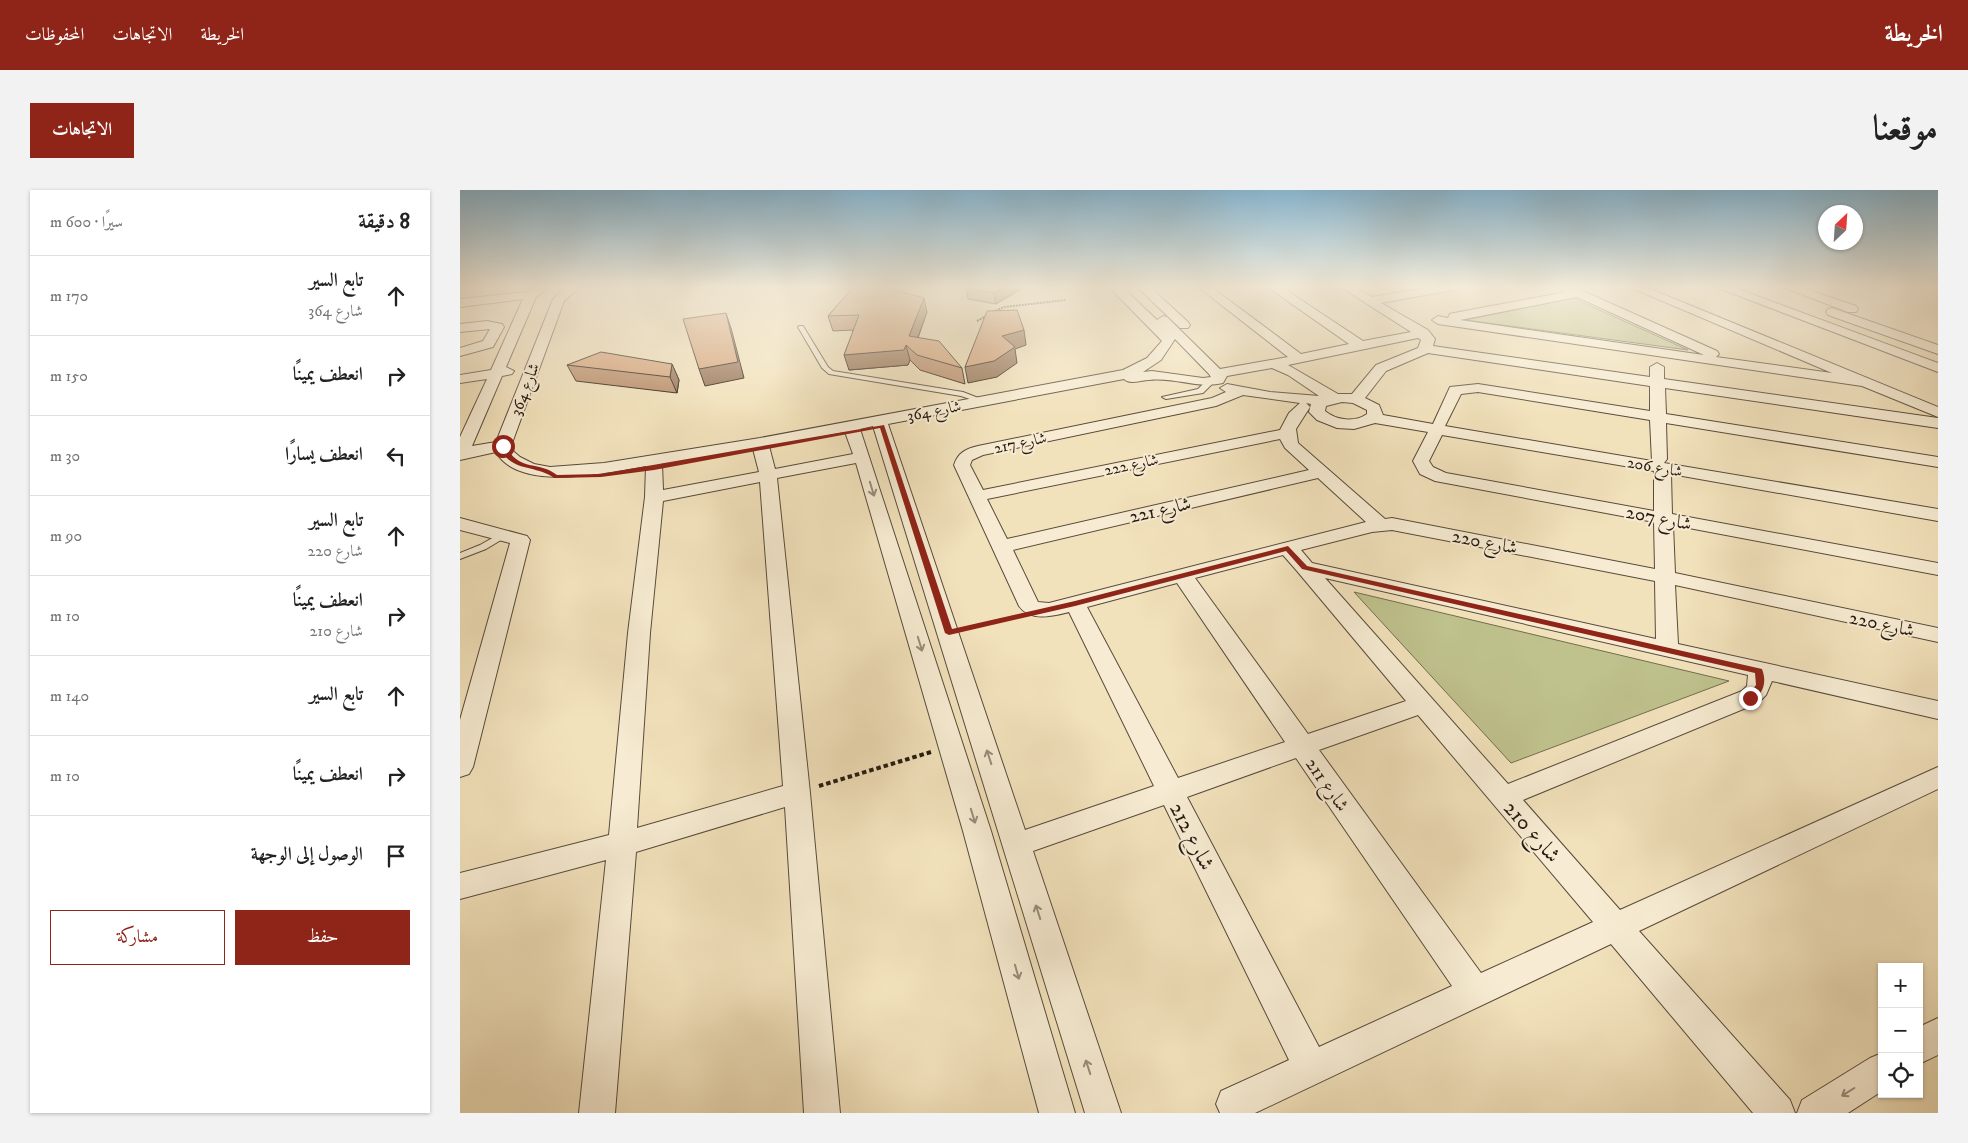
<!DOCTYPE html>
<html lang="ar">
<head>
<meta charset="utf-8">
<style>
  body { margin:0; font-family:"IM FELL DW Pica",Amiri,serif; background:#f2f2f2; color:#222; direction:rtl }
  .controls { position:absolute; right:15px; bottom:15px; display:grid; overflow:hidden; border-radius:0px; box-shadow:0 1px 4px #0004 }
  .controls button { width:45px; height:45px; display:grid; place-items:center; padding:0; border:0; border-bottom:1px solid #e0e0e0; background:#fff; color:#222; font:25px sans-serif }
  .compass { position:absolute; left:1358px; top:15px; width:45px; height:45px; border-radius:50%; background:#fff; box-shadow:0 1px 4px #0004; rotate:25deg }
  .stop { position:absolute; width:15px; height:15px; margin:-11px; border:4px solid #8f2418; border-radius:50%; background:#fff }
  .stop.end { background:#8f2418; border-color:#fff; box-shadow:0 1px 5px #0008 }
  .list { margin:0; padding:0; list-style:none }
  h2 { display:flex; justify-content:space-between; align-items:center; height:65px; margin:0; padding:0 20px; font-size:21px }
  h2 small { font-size:16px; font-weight:400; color:#767676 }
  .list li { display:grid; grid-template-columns:32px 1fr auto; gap:15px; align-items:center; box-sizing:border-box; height:80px; padding:0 20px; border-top:1px solid #e0e0e0 }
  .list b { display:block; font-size:19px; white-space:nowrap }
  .list p { margin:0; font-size:16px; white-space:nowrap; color:#767676 }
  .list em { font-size:16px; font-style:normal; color:#767676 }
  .actions { display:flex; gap:10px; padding:15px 20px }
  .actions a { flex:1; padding:11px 0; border:1px solid #8f2418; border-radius:0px; text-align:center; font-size:18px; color:#8f2418 }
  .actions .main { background:#8f2418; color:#fff }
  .icon { flex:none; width:28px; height:28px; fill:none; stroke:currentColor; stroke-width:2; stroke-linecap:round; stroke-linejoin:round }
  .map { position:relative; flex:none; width:1478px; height:923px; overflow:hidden; direction:ltr; border-radius:0px }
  header { display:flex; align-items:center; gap:30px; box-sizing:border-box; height:70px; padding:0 25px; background:#8f2418; color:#fff }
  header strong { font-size:24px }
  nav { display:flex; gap:28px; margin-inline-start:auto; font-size:18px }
  .intro { display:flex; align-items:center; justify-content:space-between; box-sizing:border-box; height:120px; padding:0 30px }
  h1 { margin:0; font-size:35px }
  .button { padding:12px 22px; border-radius:0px; background:#8f2418; color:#fff; font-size:18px; font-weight:700 }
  main { display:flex; gap:30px; padding:0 30px }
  aside { flex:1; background:#fff; border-radius:0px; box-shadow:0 1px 4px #0004 }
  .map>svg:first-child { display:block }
  .green { fill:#bfc28d; stroke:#726e4e }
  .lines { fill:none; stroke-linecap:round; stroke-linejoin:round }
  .service-casing { stroke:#584b3b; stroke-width:2 }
  .minor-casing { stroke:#584b3b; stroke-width:2 }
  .path-far2 { stroke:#251910; stroke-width:2; stroke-dasharray:2 1; stroke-linecap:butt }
  .path-far1 { stroke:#251910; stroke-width:3; stroke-dasharray:3 2.5; stroke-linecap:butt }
  .path { stroke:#251910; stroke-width:4; stroke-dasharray:4.5 3; stroke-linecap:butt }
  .service { fill:#f7ecd3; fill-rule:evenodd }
  .minor { fill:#f7ecd3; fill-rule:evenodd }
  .wall { fill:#b98d69; stroke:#251910 }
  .shaded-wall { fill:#967355; stroke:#251910 }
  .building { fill:#d7a47a; stroke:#251910 }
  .oneway { stroke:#988d7b }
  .route { fill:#8f2418 }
  .labels { text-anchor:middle; stroke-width:4; stroke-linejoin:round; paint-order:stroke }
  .far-street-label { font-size:16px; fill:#251910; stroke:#f7ecd3 }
  .street-label { font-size:19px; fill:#251910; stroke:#f7ecd3 }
  .near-street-label { font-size:22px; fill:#251910; stroke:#f7ecd3 }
</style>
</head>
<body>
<header>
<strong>الخريطة</strong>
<nav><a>الخريطة</a><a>الاتجاهات</a><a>المحفوظات</a></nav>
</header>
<div class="intro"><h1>موقعنا</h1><a class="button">الاتجاهات</a></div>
<main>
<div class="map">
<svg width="1478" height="923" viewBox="0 0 1478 923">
  <rect width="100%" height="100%" fill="#f2e2bc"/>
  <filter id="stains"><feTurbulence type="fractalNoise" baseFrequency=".004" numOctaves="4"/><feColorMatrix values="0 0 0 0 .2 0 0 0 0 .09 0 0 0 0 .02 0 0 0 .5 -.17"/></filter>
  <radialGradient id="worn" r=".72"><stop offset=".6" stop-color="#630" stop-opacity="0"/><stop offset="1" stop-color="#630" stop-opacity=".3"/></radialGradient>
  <g class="green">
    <polygon points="1113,108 1228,160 1005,130"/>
    <polygon points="894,402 1269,491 1051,573"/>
  </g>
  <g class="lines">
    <g class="service-casing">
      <g id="service">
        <polygon points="339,136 343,136 368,177 373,181 503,202 526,211 522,213 501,206 369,184 362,178 338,137"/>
        <polygon points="747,190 754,192 743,203 706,209 702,207 738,199"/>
        <polygon points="43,342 46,343 46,347 26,359 0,369 0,363 20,355"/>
      </g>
    </g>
    <g class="minor-casing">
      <g id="minor">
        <path d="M77,96h14l-15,11 -30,70 8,4 -2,3 -10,2 -30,70 24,-4 57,-143 15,-13h13l-17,15 -53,145 2,5 7,6 14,7 16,3 54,-4 156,-25 363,-68 24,-12 15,-17 -54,-55h13l36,34 6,-4 4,1 53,52 68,-12 -91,-71h13l91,68 48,-10 -83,-58h14l83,55 48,-9 -72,-46h14l19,11 66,-11h27l-6,3 -78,14 47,27 7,9 -2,7 217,31v-10l7,-4 7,4v12l274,39v10l-273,-40 1,26 272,43v10l-272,-44 1,36 -3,4 274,46v12l-267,-47 1,40 266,49v12l-265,-50 2,48 263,55v14l-263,-57 3,59 260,57v18l-166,-38 -6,14 -8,8 -235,97 97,110 318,-143v22l-299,142 151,169 5,13h-42l-142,-169 -356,169h-35l-4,-9 5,-13 68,-31 -125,-255 -131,46 88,262h-36l-212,-687 -13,3 131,402 84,282h-36l-76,-282 -107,-368 -79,15 33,315 30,320h-36l-19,-306 -149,45 -21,261h-36l27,-253 -146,39v-26l149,-38 19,-202 17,-136 1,-31c-37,6 -127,27 -150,-14l-36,8v-23l27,-58 -27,4v-8l31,-5 32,-71 -63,8v-8l68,-7zM958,148l3,2 -3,8 -42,17 -24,29h-14l-50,-29zM715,149l34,35 2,3 -8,1 -51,-7 -9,1 18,-12zM968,163l222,33v25l-172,-27 -28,3 -17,37 -50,-9 -4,-10 -14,-7 21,-27zM812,178l16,7 31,21 -49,-4 -43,-8 -7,4 6,4 -14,6 -234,48c-13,3 -20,7 -24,19l65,141c11,16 34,10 50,6l85,174 -129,44 -137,-406 236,-45c6,6 17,1 25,1 26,-3 49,9 74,3l4,-7zM1018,202l172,28 2,41 -207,-35 16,-32zM783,205l57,8 -11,10 -9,17 -297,60 -13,-25 2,-5 11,-5 233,-49zM882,212l11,1 14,7v4c-13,9 -31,6 -42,-3l1,-5zM846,213l5,1 -2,8 8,8 20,8 17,1 21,-6 53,9 -15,29 7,13 15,7 219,41 1,47 -263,-51 -7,1 -87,-76 -2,-14 14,-22zM385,242l8,22 -78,15 -6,-23zM982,245l212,36v40l-208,-38 -13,-6 -4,-6zM820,249l5,9 24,22 -302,69 -20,-40zM293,259l6,23 -96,18 -1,-26zM858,288l48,44 -317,81 -11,-1 -25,-52zM300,292l23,304 -146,42 13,-195 13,-132zM932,340l263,51 1,58 -344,-76 -11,-13 71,-18zM823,365l14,16 109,130 -98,33 -113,-156zM865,388l423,97 -1,11 -5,5 -234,93zM717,393l108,159 -107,36 -91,-171zM958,525l175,207 -112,51 -162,-223zM836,568l156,228 -133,61 -132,-250z"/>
        <polygon points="676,96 689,96 728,132 730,135 728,138 720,138"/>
        <path d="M1097,96h15l11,5 134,60 2,3 -3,3 116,16 -205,-87h16l295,121v10l-76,-31 -424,-62 -6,-4 6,-4 10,2 2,-4 4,-1 112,-21zM1117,107l127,58 -244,-35z"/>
        <polygon points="1253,96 1270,96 1478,173 1478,182"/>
        <polygon points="1320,96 1337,96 1396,116 1398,119 1396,122 1388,122"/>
        <polygon points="1372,118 1478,155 1478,164 1368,125 1366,122 1368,119"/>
        <polygon points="27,131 42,134 44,137 33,157 0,166 0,158 23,151 30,139 0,142 0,134"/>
        <polygon points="0,328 67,346 70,350 13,577 9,584 0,587 0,530 50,353 0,340"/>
        <polygon points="1478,828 1478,865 1459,874 1459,837"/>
        <polygon points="1422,863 1422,901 1388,923 1337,923 1342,910 1410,868"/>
      </g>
    </g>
    <g class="path-far2">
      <polyline points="533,122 544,117 606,110"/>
      <polyline points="517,131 528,125"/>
    </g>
    <polyline class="path-far1" points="507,438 554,427"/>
    <polyline class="path" points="359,596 471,562"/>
    <use href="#service" class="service"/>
    <use href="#minor" class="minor"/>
  </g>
  <g class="wall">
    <polygon points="394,96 427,96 426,97 467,122 458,148 502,178 505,194 460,180 450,170 448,175 389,180 393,140 373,141 368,126"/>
    <polygon points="566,96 536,114 508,109 506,98"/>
    <polygon points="212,174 219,190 217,203 116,191 107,175"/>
  </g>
  <g class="shaded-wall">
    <polygon points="546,96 566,96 536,114 534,103"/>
    <polygon points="464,108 467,122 453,161 449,146"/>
    <polygon points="266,123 271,138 284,188 245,196 239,179"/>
    <polygon points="564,140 566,155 555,159 557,173 537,187 508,193 505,177 542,146"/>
    <polygon points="446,155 450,170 448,175 389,180 384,165"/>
    <polygon points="212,174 219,190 217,203 210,187"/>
  </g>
  <g class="building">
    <polygon points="394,96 421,96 464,108 449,146 479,151 502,178 457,165 446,155 444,160 384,165 399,125 368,126"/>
    <polygon points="511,96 546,96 534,103 506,98"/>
    <polygon points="557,120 564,140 542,146 555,157 534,171 505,177 527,121"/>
    <polygon points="266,123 278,172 239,179 223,129"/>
    <polygon points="141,162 212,174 210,187 107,175"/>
  </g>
  <defs><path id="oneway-shaft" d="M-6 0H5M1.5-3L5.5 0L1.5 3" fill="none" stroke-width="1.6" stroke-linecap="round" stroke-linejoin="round" transform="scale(1.25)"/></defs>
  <g class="oneway">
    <use href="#oneway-shaft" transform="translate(412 299) rotate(73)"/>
    <use href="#oneway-shaft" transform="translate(460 454) rotate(73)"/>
    <use href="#oneway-shaft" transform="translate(529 567) rotate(-108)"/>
    <use href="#oneway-shaft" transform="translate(513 626) rotate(73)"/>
    <use href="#oneway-shaft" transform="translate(578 722) rotate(-108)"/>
    <use href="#oneway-shaft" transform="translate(557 782) rotate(74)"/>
    <use href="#oneway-shaft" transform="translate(628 877) rotate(-108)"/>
    <use href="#oneway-shaft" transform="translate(1388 902) rotate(148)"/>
  </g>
  <linearGradient id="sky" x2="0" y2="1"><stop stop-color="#89b8d3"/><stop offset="0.43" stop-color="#f9f2e1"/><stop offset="1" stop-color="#f9f2e1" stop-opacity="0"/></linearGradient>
  <rect width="1478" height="225" fill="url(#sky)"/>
  <path class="route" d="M424,235l68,204 123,-28 213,-55 19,20 455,103c5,13 2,26 -12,32l-4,-3 10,-13 -1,-12 -453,-104 -16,-18 -211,55 -126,29 -4,-2 -65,-205 -226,42 -53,7 -47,1c-18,-14 -45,-5 -54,-32l5,-2c13,29 33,16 52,31l44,-1z"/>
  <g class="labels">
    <g class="far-street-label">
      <text transform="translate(64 199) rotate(-69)" y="6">شارع 364</text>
      <text transform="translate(474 220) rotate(-11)" y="6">شارع 364</text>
      <text transform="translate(560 252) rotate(-12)" y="6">شارع 217</text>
      <text transform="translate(671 274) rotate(-12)" y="6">شارع 222</text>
      <text transform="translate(1195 276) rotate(10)" y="6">شارع 206</text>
    </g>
    <g class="street-label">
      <text transform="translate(700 319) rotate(-13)" y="7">شارع 221</text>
      <text transform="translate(1199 327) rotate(11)" y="7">شارع 207</text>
      <text transform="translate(1025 351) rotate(11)" y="7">شارع 220</text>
      <text transform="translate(1422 433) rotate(12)" y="7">شارع 220</text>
      <text transform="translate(868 594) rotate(55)" y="7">شارع 211</text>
    </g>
    <g class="near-street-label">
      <text transform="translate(1073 641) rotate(49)" y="8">شارع 210</text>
      <text transform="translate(733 646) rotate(63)" y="8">شارع 212</text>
    </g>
  </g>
  <rect width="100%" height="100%" filter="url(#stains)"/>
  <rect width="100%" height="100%" fill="url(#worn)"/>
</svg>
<div class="controls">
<button>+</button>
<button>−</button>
<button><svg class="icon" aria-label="locate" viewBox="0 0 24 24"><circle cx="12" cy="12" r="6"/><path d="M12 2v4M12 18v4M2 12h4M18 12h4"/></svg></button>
</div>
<svg class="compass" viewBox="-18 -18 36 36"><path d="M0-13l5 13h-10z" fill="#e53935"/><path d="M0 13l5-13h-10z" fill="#767676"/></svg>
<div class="stop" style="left:43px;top:256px"></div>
<div class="stop end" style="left:1290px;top:508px"></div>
</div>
<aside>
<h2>8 دقيقة<small>سيرًا · 600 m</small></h2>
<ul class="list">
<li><svg class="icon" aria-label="ahead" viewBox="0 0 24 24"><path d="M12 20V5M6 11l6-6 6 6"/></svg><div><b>تابع السير</b><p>شارع 364</p></div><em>170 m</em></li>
<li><svg class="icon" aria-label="right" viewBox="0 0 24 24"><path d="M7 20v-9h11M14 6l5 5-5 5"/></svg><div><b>انعطف يمينًا</b></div><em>150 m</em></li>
<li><svg class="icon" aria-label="left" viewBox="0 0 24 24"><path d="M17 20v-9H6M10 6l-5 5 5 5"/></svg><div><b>انعطف يسارًا</b></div><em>30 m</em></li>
<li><svg class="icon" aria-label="ahead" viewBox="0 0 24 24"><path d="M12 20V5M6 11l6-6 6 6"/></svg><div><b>تابع السير</b><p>شارع 220</p></div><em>90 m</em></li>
<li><svg class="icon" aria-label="right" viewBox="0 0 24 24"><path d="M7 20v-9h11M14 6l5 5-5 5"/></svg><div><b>انعطف يمينًا</b><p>شارع 210</p></div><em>10 m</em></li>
<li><svg class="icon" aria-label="ahead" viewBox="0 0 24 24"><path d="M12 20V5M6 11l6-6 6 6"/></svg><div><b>تابع السير</b></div><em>140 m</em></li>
<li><svg class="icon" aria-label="right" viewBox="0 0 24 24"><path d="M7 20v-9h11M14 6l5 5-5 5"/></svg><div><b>انعطف يمينًا</b></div><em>10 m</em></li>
<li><svg class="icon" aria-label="arrive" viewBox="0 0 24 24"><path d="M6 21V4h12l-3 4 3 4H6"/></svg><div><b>الوصول إلى الوجهة</b></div></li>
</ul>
<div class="actions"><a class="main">حفظ</a><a>مشاركة</a></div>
</aside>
</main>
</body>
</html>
